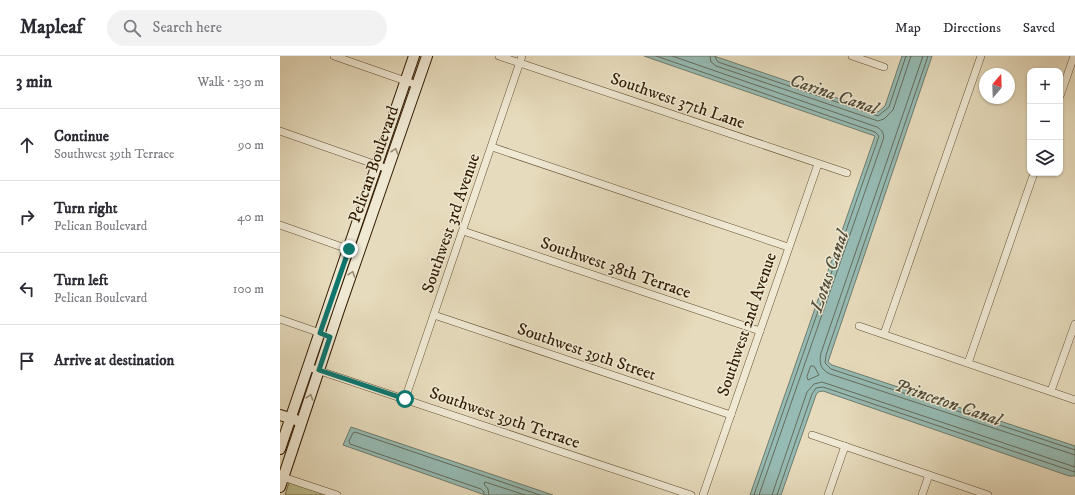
<!DOCTYPE html>
<html lang="en">
<head>
<meta charset="utf-8">
<style>
  body { margin:0; font-family:"IM FELL DW Pica",serif; background:#f2f2f3; color:#2b2b33 }
  .controls { position:absolute; right:12px; top:12px; display:grid; overflow:hidden; border-radius:8px; box-shadow:0 1px 3px #0004 }
  .controls button { width:36px; height:36px; display:grid; place-items:center; padding:0; border:0; border-bottom:1px solid #e1e1e2; background:#fff; color:#2b2b33; font:20px sans-serif }
  .compass { position:absolute; left:699px; top:12px; width:36px; height:36px; border-radius:50%; background:#fff; box-shadow:0 1px 3px #0004; rotate:19deg }
  .stop { position:absolute; width:12px; height:12px; margin:-9px; border:3px solid #0f766e; border-radius:50%; background:#fff }
  .stop.end { background:#0f766e; border-color:#fff; box-shadow:0 1px 4px #0008 }
  .list { margin:0; padding:0; list-style:none }
  h2 { display:flex; justify-content:space-between; align-items:center; height:52px; margin:0; padding:0 16px; font-size:17px }
  h2 small { font-size:13px; font-weight:400; color:#7c7c81 }
  .list li { display:grid; grid-template-columns:26px 1fr auto; gap:12px; align-items:center; box-sizing:border-box; height:72px; padding:0 16px; border-top:1px solid #e1e1e2 }
  .list b { display:block; font-size:15px; white-space:nowrap }
  .list p { margin:0; font-size:13px; white-space:nowrap; color:#7c7c81 }
  .list em { font-size:13px; font-style:normal; color:#7c7c81 }
  .icon { flex:none; width:22px; height:22px; fill:none; stroke:currentColor; stroke-width:2; stroke-linecap:round; stroke-linejoin:round }
  .map { position:relative; flex:none; width:795px; height:439px; overflow:hidden }
  header { display:flex; align-items:center; gap:24px; box-sizing:border-box; height:56px; padding:0 20px; background:#fff; border-bottom:1px solid #e1e1e2 }
  header strong { font-size:19px }
  nav { display:flex; gap:22px; margin-inline-start:auto; font-size:14px }
  .search { width:280px; height:36px; background:#f2f2f3; display:flex; align-items:center; gap:10px; box-sizing:border-box; padding:0 14px; border-radius:22px; color:#7c7c81; font-size:15px }
  main { display:flex }
  aside { flex:1; background:#fff }
  .map>svg:first-child { display:block }
  .green { fill:#bdbd8b; stroke:#786d47 }
  .water { fill:#96bbb4; stroke:#6e7c6d }
  .lines { fill:none; stroke-linecap:round; stroke-linejoin:round }
  .shore { stroke:#646c5c; stroke-width:1 }
  .street-casing { stroke:#604c31; stroke-width:8 }
  .secondary-casing { stroke:#331d03; stroke-width:12 }
  .street { stroke:#efe8d3; stroke-width:7 }
  .secondary { stroke:#efe8d3; stroke-width:10 }
  .oneway { stroke:#9a8d75 }
  .route { stroke:#0f766e; stroke-width:5 }
  .labels { text-anchor:middle; stroke-width:3; stroke-linejoin:round; paint-order:stroke }
  .street-label { font-size:17px; fill:#331d03; stroke:#efe8d3 }
  .water-label { font-size:18px; font-style:italic; fill:#514c38; stroke:#efe8d3 }
</style>
</head>
<body>
<header>
<strong>Mapleaf</strong>
<div class="search"><svg class="icon" aria-label="search" viewBox="0 0 24 24"><circle cx="10" cy="10" r="6"/><path d="M15 15l6 6"/></svg>Search here</div>
<nav><a>Map</a><a>Directions</a><a>Saved</a></nav>
</header>
<main>
<aside>
<h2>3 min<small>Walk · 230 m</small></h2>
<ul class="list">
<li><svg class="icon" aria-label="ahead" viewBox="0 0 24 24"><path d="M12 20V5M6 11l6-6 6 6"/></svg><div><b>Continue</b><p>Southwest 39th Terrace</p></div><em>90 m</em></li>
<li><svg class="icon" aria-label="right" viewBox="0 0 24 24"><path d="M7 20v-9h11M14 6l5 5-5 5"/></svg><div><b>Turn right</b><p>Pelican Boulevard</p></div><em>40 m</em></li>
<li><svg class="icon" aria-label="left" viewBox="0 0 24 24"><path d="M17 20v-9H6M10 6l-5 5 5 5"/></svg><div><b>Turn left</b><p>Pelican Boulevard</p></div><em>100 m</em></li>
<li><svg class="icon" aria-label="arrive" viewBox="0 0 24 24"><path d="M6 21V4h12l-3 4 3 4H6"/></svg><div><b>Arrive at destination</b></div></li>
</ul>
</aside>
<div class="map">
<svg width="795" height="439" viewBox="0 0 795 439">
  <rect width="100%" height="100%" fill="#e6dbbc"/>
  <filter id="stains"><feTurbulence type="fractalNoise" baseFrequency=".005" numOctaves="4"/><feColorMatrix values="0 0 0 0 .2 0 0 0 0 .09 0 0 0 0 .02 0 0 0 .5 -.17"/></filter>
  <radialGradient id="worn" r=".72"><stop offset=".6" stop-color="#630" stop-opacity="0"/><stop offset="1" stop-color="#630" stop-opacity=".3"/></radialGradient>
  <polygon class="green" points="10,423 57,439 5,439"/>
  <g class="water">
    <polygon points="364,0 434,0 598,56 605,50 622,0 652,0 548,306 552,309 795,390 795,420 789,420 543,335 538,336 536,339 501,439 470,439 595,80"/>
    <polygon points="71,371 273,439 205,439 63,389"/>
  </g>
  <g class="lines">
    <g class="shore">
      <polyline points="376,0 595,76 599,80 474,439"/>
      <path d="M392,0l205,71c5,3 8,7 6,13l-124,355"/>
      <polyline points="430,0 431,6 436,10 598,65 604,63 613,54 631,0"/>
      <polyline points="435,0 436,3 438,6 598,60 609,51 626,0"/>
      <path d="M643,0l-102,297c-2,10 -1,16 9,21l245,81"/>
      <polyline points="648,0 546,299 545,307 551,313 795,394"/>
      <polygon points="531,310 534,310 539,319 528,324 527,321"/>
      <polyline points="204,439 204,436 201,433 70,388 69,385 73,377 75,376 260,439"/>
      <polyline points="209,439 208,433 204,428 205,426 245,439"/>
      <polyline points="492,439 527,336 534,328 542,326 795,411"/>
      <polyline points="497,439 532,338 536,332 543,331 795,416"/>
    </g>
    <g class="street-casing">
      <g id="street">
        <polyline points="54,0 137,29"/>
        <polyline points="219,0 567,117"/>
        <polyline points="572,0 604,11"/>
        <polyline points="780,40 794,0"/>
        <polyline points="0,75 108,113"/>
        <polyline points="212,91 508,191"/>
        <polyline points="0,169 79,197"/>
        <polyline points="183,175 480,275"/>
        <polyline points="154,259 451,359"/>
        <polyline points="0,263 43,278"/>
        <polyline points="579,270 795,344"/>
        <polyline points="604,278 701,0"/>
        <polyline points="688,307 754,117"/>
        <polyline points="28,311 411,439"/>
        <polyline points="771,335 795,268"/>
        <polyline points="125,343 242,0"/>
        <polyline points="532,379 708,439"/>
        <polyline points="0,420 57,439"/>
        <polyline points="423,439 538,108"/>
        <polyline points="548,439 565,390"/>
        <polyline points="642,439 649,419"/>
      </g>
    </g>
    <g class="secondary-casing">
      <g id="secondary">
        <polyline points="0,359 16,364"/>
        <polyline points="0,393 134,0"/>
        <polyline points="0,431 59,254 147,0"/>
      </g>
    </g>
    <use href="#street" class="street"/>
    <use href="#secondary" class="secondary"/>
  </g>
  <defs><path id="oneway-chevron" d="M-2-3.5L2.5 0L-2 3.5" fill="none" stroke-width="1.6" stroke-linecap="round" stroke-linejoin="round"/></defs>
  <g class="oneway">
    <use href="#oneway-chevron" transform="translate(115 95) rotate(-71)"/>
    <use href="#oneway-chevron" transform="translate(72 218) rotate(-71)"/>
    <use href="#oneway-chevron" transform="translate(30 341) rotate(-72)"/>
  </g>
  <g class="lines">
    <polyline class="route" points="69,193 40,277 50,281 39,314 125,343"/>
  </g>
  <g class="labels">
    <g class="street-label">
      <text transform="translate(398 44) rotate(19)" y="6">Southwest 37th Lane</text>
      <text transform="translate(93 108) rotate(-71)" y="6">Pelican Boulevard</text>
      <text transform="translate(170 167) rotate(-71)" y="6">Southwest 3rd Avenue</text>
      <text transform="translate(336 211) rotate(19)" y="6">Southwest 38th Terrace</text>
      <text transform="translate(466 268) rotate(-71)" y="6">Southwest 2nd Avenue</text>
      <text transform="translate(307 295) rotate(19)" y="6">Southwest 39th Street</text>
      <text transform="translate(225 361) rotate(19)" y="6">Southwest 39th Terrace</text>
    </g>
    <g class="water-label">
      <text transform="translate(554 38) rotate(19)" y="6">Carina Canal</text>
      <text transform="translate(549 215) rotate(-71)" y="6">Lotus Canal</text>
      <text transform="translate(668 346) rotate(19)" y="6">Princeton Canal</text>
    </g>
  </g>
  <rect width="100%" height="100%" filter="url(#stains)"/>
  <rect width="100%" height="100%" fill="url(#worn)"/>
</svg>
<div class="controls">
<button>+</button>
<button>−</button>
<button><svg class="icon" aria-label="layers" viewBox="0 0 24 24"><path d="M12 4l9 5-9 5-9-5zM3 14l9 5 9-5"/></svg></button>
</div>
<svg class="compass" viewBox="-18 -18 36 36"><path d="M0-13l5 13h-10z" fill="#e53935"/><path d="M0 13l5-13h-10z" fill="#7c7c81"/></svg>
<div class="stop" style="left:125px;top:343px"></div>
<div class="stop end" style="left:69px;top:193px"></div>
</div>
</main>
</body>
</html>
